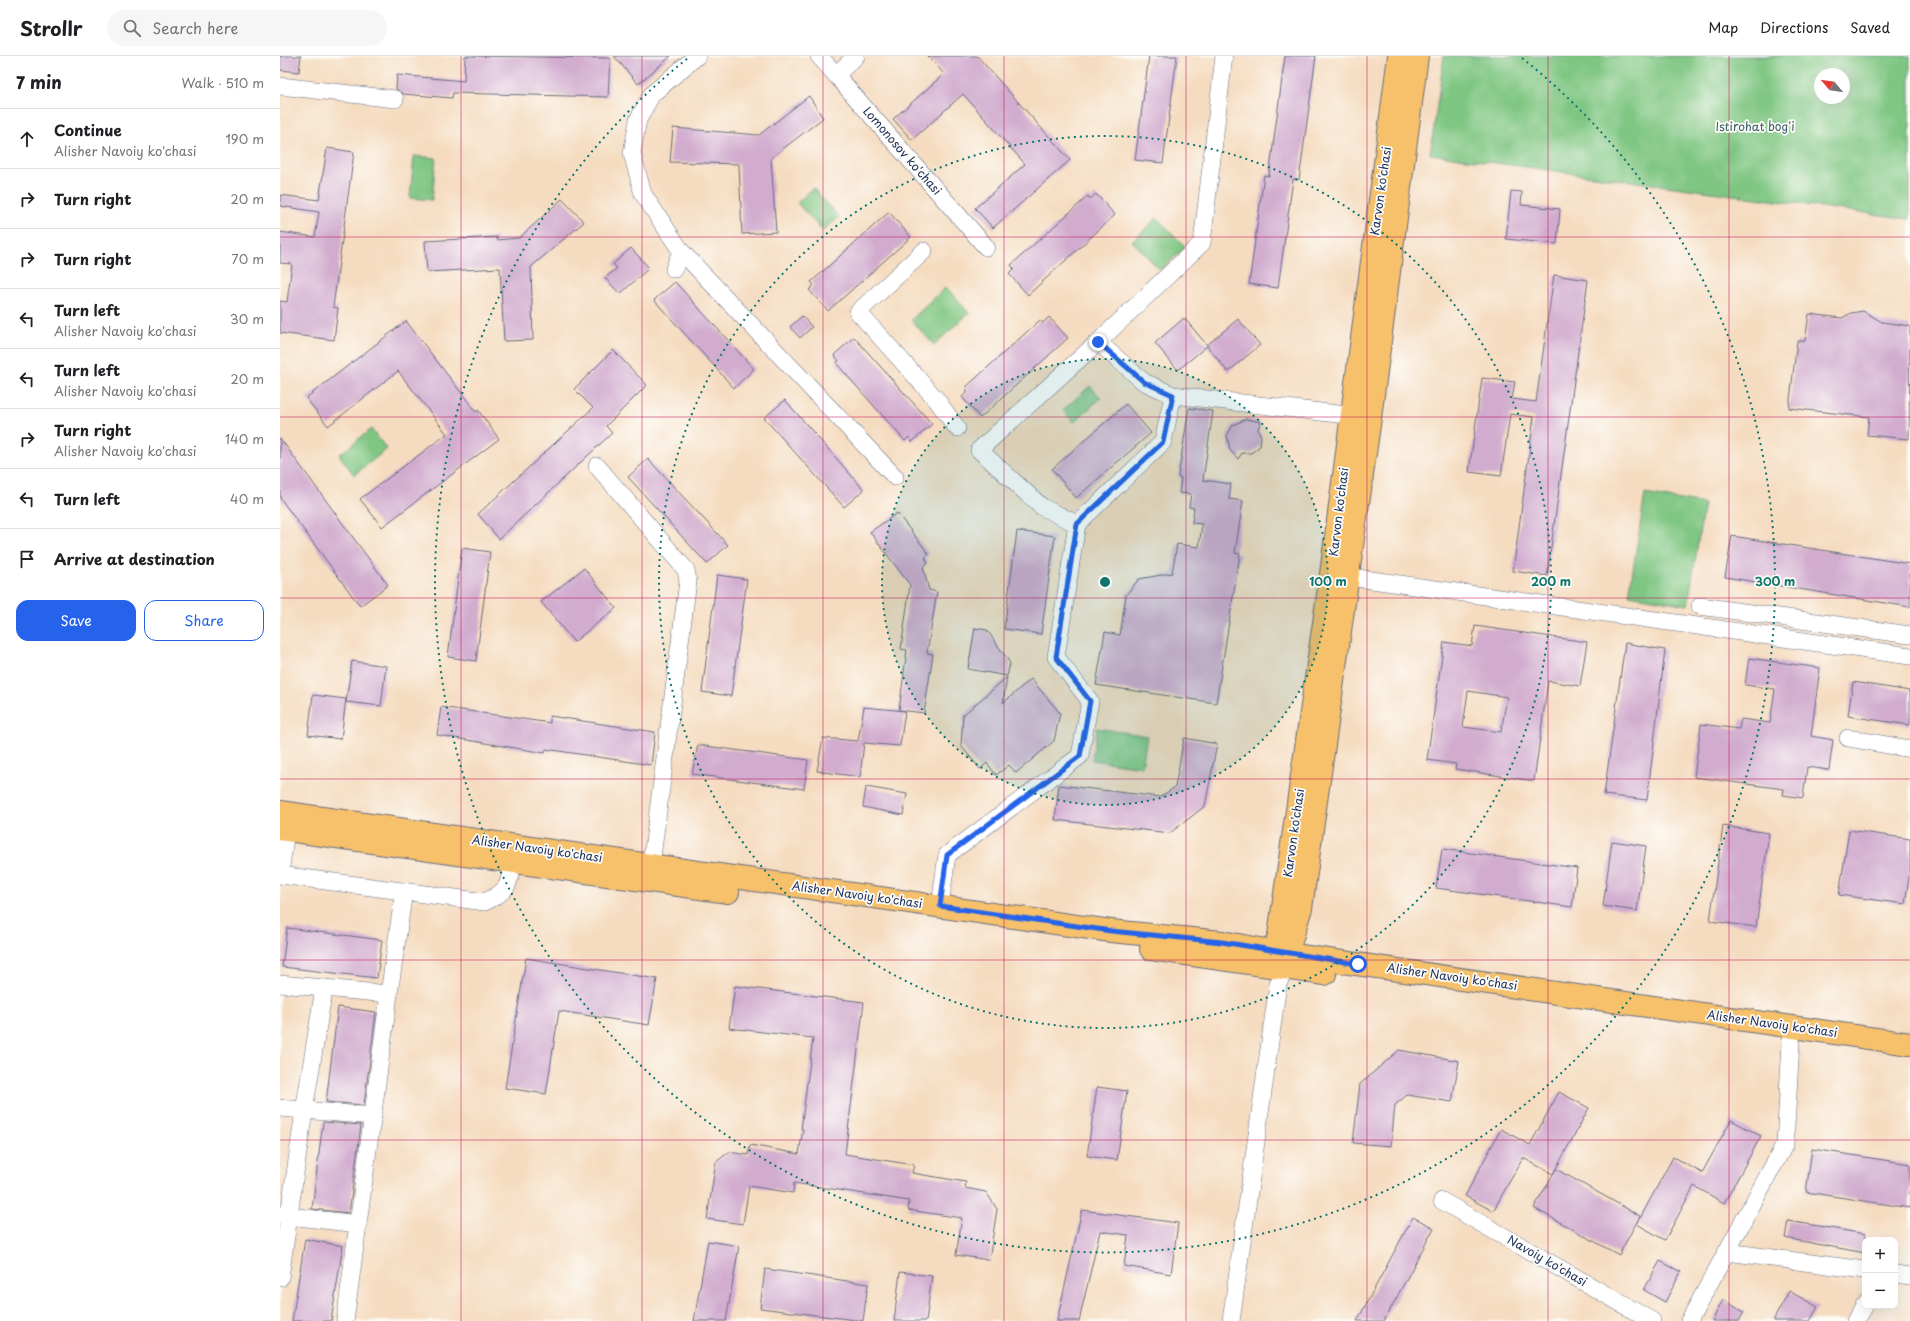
<!DOCTYPE html>
<html lang="en">
<head>
<meta charset="utf-8">
<style>
  body { margin:0; font-family:"Playpen Sans",sans-serif; background:#f6f6f6; color:#202124 }
  .controls { position:absolute; right:12px; bottom:12px; display:grid; overflow:hidden; border-radius:8px; box-shadow:0 4px 16px #0002 }
  .controls button { width:36px; height:36px; display:grid; place-items:center; padding:0; border:0; border-bottom:1px solid #e0e0e0; background:#fff; color:#202124; font:20px sans-serif }
  .compass { position:absolute; left:1534px; top:12px; width:36px; height:36px; border-radius:50%; background:#fff; box-shadow:0 4px 16px #0002; rotate:299deg }
  .stop { position:absolute; width:12px; height:12px; margin:-9px; border:3px solid #2563eb; border-radius:50%; background:#fff }
  .stop.end { background:#2563eb; border-color:#fff; box-shadow:0 1px 4px #0008 }
  .list { margin:0; padding:0; list-style:none }
  h2 { display:flex; justify-content:space-between; align-items:center; height:52px; margin:0; padding:0 16px; font-size:17px }
  h2 small { font-size:13px; font-weight:400; color:#757577 }
  .list li { display:grid; grid-template-columns:26px 1fr auto; gap:12px; align-items:center; box-sizing:border-box; height:60px; padding:0 16px; border-top:1px solid #e0e0e0 }
  .list b { display:block; font-size:15px; white-space:nowrap }
  .list p { margin:0; font-size:13px; white-space:nowrap; color:#757577 }
  .list em { font-size:13px; font-style:normal; color:#757577 }
  .actions { display:flex; gap:8px; padding:12px 16px }
  .actions a { flex:1; padding:9px 0; border:1px solid #2563eb; border-radius:12px; text-align:center; font-size:14px; color:#2563eb }
  .actions .main { background:#2563eb; color:#fff }
  .icon { flex:none; width:22px; height:22px; fill:none; stroke:currentColor; stroke-width:2; stroke-linecap:round; stroke-linejoin:round }
  .map { position:relative; flex:none; width:1630px; height:1265px; overflow:hidden }
  header { display:flex; align-items:center; gap:24px; box-sizing:border-box; height:56px; padding:0 20px; background:#fff; border-bottom:1px solid #e0e0e0 }
  header strong { font-size:19px }
  nav { display:flex; gap:22px; margin-inline-start:auto; font-size:14px }
  .search { width:280px; height:36px; background:#f6f6f6; display:flex; align-items:center; gap:10px; box-sizing:border-box; padding:0 14px; border-radius:22px; color:#757577; font-size:15px }
  main { display:flex }
  aside { flex:1; background:#fff }
  .map>svg:first-child { display:block }
  .green { fill:#7fc682; stroke:#4d7a70; fill-rule:evenodd }
  .building { fill:#d1accf; fill-rule:evenodd }
  .lines { fill:none; stroke-linecap:round; stroke-linejoin:round }
  .minor-casing { stroke:#676b80; stroke-width:18 }
  .major-casing { stroke:#676b80; stroke-width:24 }
  .minor { stroke:#fff; stroke-width:17 }
  .major { stroke:#f6c16b; stroke-width:22 }
  .route { stroke:#2563eb; stroke-width:5 }
  .grid { fill:none; stroke:#c2185b; stroke-width:1; stroke-opacity:0.55 }
  .ring { fill:none; stroke:#0f766e; stroke-width:2; stroke-dasharray:2 4 }
  .labels { text-anchor:middle; stroke-width:3.5; stroke-linejoin:round; paint-order:stroke }
  .park-label { font-size:12px; fill:#395c69; stroke:#fdfcf7 }
  .street-label { font-size:12px; fill:#1b2f5e; stroke:#fdfcf7 }
  .centre { fill:#0f766e; stroke:#fdfcf7; stroke-width:2 }
  .ring-label { font-size:12px; text-anchor:middle; font-weight:bold; fill:#0f766e; stroke:#fdfcf7; stroke-width:3.5; stroke-linejoin:round; paint-order:stroke }
</style>
</head>
<body>
<header>
<strong>Strollr</strong>
<div class="search"><svg class="icon" aria-label="search" viewBox="0 0 24 24"><circle cx="10" cy="10" r="6"/><path d="M15 15l6 6"/></svg>Search here</div>
<nav><a>Map</a><a>Directions</a><a>Saved</a></nav>
</header>
<main>
<aside>
<h2>7 min<small>Walk · 510 m</small></h2>
<ul class="list">
<li><svg class="icon" aria-label="ahead" viewBox="0 0 24 24"><path d="M12 20V5M6 11l6-6 6 6"/></svg><div><b>Continue</b><p>Alisher Navoiy ko'chasi</p></div><em>190 m</em></li>
<li><svg class="icon" aria-label="right" viewBox="0 0 24 24"><path d="M7 20v-9h11M14 6l5 5-5 5"/></svg><div><b>Turn right</b></div><em>20 m</em></li>
<li><svg class="icon" aria-label="right" viewBox="0 0 24 24"><path d="M7 20v-9h11M14 6l5 5-5 5"/></svg><div><b>Turn right</b></div><em>70 m</em></li>
<li><svg class="icon" aria-label="left" viewBox="0 0 24 24"><path d="M17 20v-9H6M10 6l-5 5 5 5"/></svg><div><b>Turn left</b><p>Alisher Navoiy ko'chasi</p></div><em>30 m</em></li>
<li><svg class="icon" aria-label="left" viewBox="0 0 24 24"><path d="M17 20v-9H6M10 6l-5 5 5 5"/></svg><div><b>Turn left</b><p>Alisher Navoiy ko'chasi</p></div><em>20 m</em></li>
<li><svg class="icon" aria-label="right" viewBox="0 0 24 24"><path d="M7 20v-9h11M14 6l5 5-5 5"/></svg><div><b>Turn right</b><p>Alisher Navoiy ko'chasi</p></div><em>140 m</em></li>
<li><svg class="icon" aria-label="left" viewBox="0 0 24 24"><path d="M17 20v-9H6M10 6l-5 5 5 5"/></svg><div><b>Turn left</b></div><em>40 m</em></li>
<li><svg class="icon" aria-label="arrive" viewBox="0 0 24 24"><path d="M6 21V4h12l-3 4 3 4H6"/></svg><div><b>Arrive at destination</b></div></li>
</ul>
<div class="actions"><a class="main">Save</a><a>Share</a></div>
</aside>
<div class="map">
<svg width="1630" height="1265" viewBox="0 0 1630 1265">
  <rect width="100%" height="100%" fill="#fdfcf7"/>
  <filter id="ink" filterUnits="userSpaceOnUse"><feTurbulence type="fractalNoise" baseFrequency=".025" numOctaves="2"/><feDisplacementMap in="SourceGraphic" scale="8" xChannelSelector="R" yChannelSelector="G"/><feConvolveMatrix kernelMatrix="1 2 1 2 8 2 1 2 1" color-interpolation-filters="sRGB"/></filter>
  <filter id="wash" filterUnits="userSpaceOnUse"><feTurbulence type="fractalNoise" baseFrequency=".012" numOctaves="4" result="noise"/><feDisplacementMap in="SourceGraphic" scale="16" xChannelSelector="R" yChannelSelector="G"/><feGaussianBlur stdDeviation="0.9" result="paint"/><feColorMatrix in="noise" values="0 0 0 0 0 0 0 0 0 0 0 0 0 0 0 0 0 1.4 0 .05"/><feComposite in="paint" operator="in"/></filter>
  <g filter="url(#wash)">
    <rect width="100%" height="100%" fill="#f5dbbf"/>
    <g class="green">
      <path d="M1164,0h466v163l-480,-65zM1540,18h24v24h-24z"/>
      <polygon points="134,100 156,102 152,144 130,142"/>
      <polygon points="533,132 559,161 543,175 517,147"/>
      <polygon points="877,162 906,191 880,214 852,185"/>
      <polygon points="666,231 689,257 654,289 631,264"/>
      <polygon points="810,330 821,342 794,366 783,354"/>
      <polygon points="91,373 107,393 74,419 59,399"/>
      <polygon points="1365,438 1424,448 1408,549 1349,539"/>
      <polygon points="817,672 867,680 862,711 812,704"/>
    </g>
    <g id="blocks">
      <g class="building">
        <polygon points="0,0 21,0 19,16 0,14"/>
        <polygon points="185,0 330,2 328,41 173,37 172,42 123,38 116,33 117,19 184,25"/>
        <polygon points="334,0 391,0 358,28"/>
        <polygon points="648,0 697,0 790,104 713,172 695,152 745,108 683,38 632,84 613,63 664,18"/>
        <polygon points="869,0 897,0 883,107 855,104"/>
        <polygon points="1005,0 1036,0 1019,124 1013,123 998,232 969,228 984,119 989,120"/>
        <polygon points="529,40 543,62 491,102 496,176 462,178 459,108 390,106 393,72 479,79"/>
        <polygon points="47,92 74,96 53,251 58,252 54,284 0,277 0,245 7,246 12,208 0,207 0,176 35,181 39,156 0,150 0,139 39,144"/>
        <polygon points="1231,135 1242,136 1241,149 1280,153 1277,188 1226,183"/>
        <polygon points="816,138 835,159 748,239 729,218 734,213 731,209 808,140 810,143"/>
        <polygon points="282,143 304,166 251,211 253,284 224,285 220,212 147,216 145,185 217,181 217,184 239,182"/>
        <polygon points="609,156 631,181 548,255 529,234 534,229 531,226"/>
        <polygon points="351,192 369,212 340,238 325,222 337,212 333,208"/>
        <polygon points="1274,219 1308,224 1267,520 1233,515 1254,361 1230,358 1221,420 1189,416 1202,322 1235,326 1232,343 1256,346"/>
        <polygon points="395,226 474,313 454,332 374,244"/>
        <polygon points="1583,255 1602,266 1630,270 1629,383 1587,379 1589,361 1509,352 1517,285 1525,285 1529,258 1562,262 1571,257"/>
        <polygon points="522,260 532,271 520,282 510,271"/>
        <polygon points="769,261 788,282 700,362 682,341 688,335 685,332 760,264 763,267"/>
        <polygon points="904,262 927,289 958,263 980,289 948,316 927,290 898,314 875,287"/>
        <polygon points="126,265 196,356 198,354 219,383 102,471 80,443 167,378 118,315 48,370 26,342"/>
        <polygon points="574,281 652,368 632,386 629,381 625,385 556,307 559,305 554,299"/>
        <polygon points="333,294 367,329 326,370 332,377 219,483 198,458 313,352 294,333"/>
        <polygon points="505,344 584,434 564,451 484,362"/>
        <polygon points="846,348 871,377 796,442 772,413"/>
        <polygon points="909,352 933,355 923,424 951,428 949,443 963,445 955,497 960,498 936,647 816,629 825,576 840,579 846,539 859,523 892,517 897,488 919,491 922,468 912,467 914,452 909,451 911,438 899,437 901,422 898,421"/>
        <polygon points="966,363 981,366 978,373 981,380 980,390 971,397 962,397 958,403 950,394 947,380 953,369"/>
        <polygon points="0,382 108,529 80,550 0,442"/>
        <polygon points="368,403 448,489 427,508 348,421"/>
        <polygon points="617,457 649,498 645,502 648,507 643,511 649,534 657,536 647,597 653,598 644,657 619,654 627,594 621,593 630,529 590,476"/>
        <polygon points="737,475 775,480 761,578 724,573"/>
        <polygon points="1452,480 1630,508 1630,551 1445,521"/>
        <polygon points="182,492 210,496 196,605 168,601"/>
        <polygon points="304,512 336,552 294,586 261,546"/>
        <polygon points="437,519 467,523 451,640 422,636"/>
        <path d="M1195,570l112,16 -7,44 -32,-5 -14,100 -79,-12 1,-5 -29,-4 17,-118 28,4zM1188,635l39,6 -6,35 -38,-5z"/>
        <polygon points="695,572 707,574 730,607 727,620 688,613"/>
        <polygon points="1345,587 1385,594 1367,744 1324,739"/>
        <polygon points="1469,602 1540,612 1531,680 1553,684 1549,714 1527,711 1523,742 1503,739 1504,733 1414,721 1421,668 1459,673 1461,663 1490,667 1495,633 1465,629"/>
        <polygon points="72,605 106,610 101,650 66,646"/>
        <polygon points="727,621 723,647 751,623 780,657 774,685 736,717 729,709 716,719 707,707 700,713 681,690 683,659"/>
        <polygon points="1573,626 1630,635 1630,669 1568,660"/>
        <polygon points="33,639 66,643 61,683 28,679"/>
        <polygon points="161,651 270,667 270,660 375,676 371,709 266,693 265,697 157,679"/>
        <polygon points="584,651 625,655 620,690 584,687 580,721 537,715 543,682 578,685"/>
        <polygon points="904,682 937,688 925,750 890,777 775,764 779,729 880,741 895,731"/>
        <polygon points="418,689 528,704 524,733 412,718"/>
        <polygon points="586,731 627,738 623,759 583,751"/>
        <polygon points="1443,770 1489,777 1476,871 1430,865"/>
        <polygon points="1569,774 1630,783 1630,815 1625,848 1559,839"/>
        <polygon points="1332,785 1366,790 1357,855 1323,850"/>
        <polygon points="1162,793 1297,812 1292,851 1156,832"/>
        <polygon points="7,872 102,884 97,922 2,911"/>
        <polygon points="246,902 377,923 369,969 279,955 266,1038 225,1032"/>
        <polygon points="455,930 584,946 565,1098 634,1109 632,1117 686,1126 685,1132 706,1136 717,1153 709,1204 676,1199 682,1162 628,1154 629,1145 514,1127 513,1137 469,1130 463,1168 427,1163 436,1106 449,1096 468,1099 470,1089 519,1098 523,1073 521,1073 533,982 449,972"/>
        <polygon points="58,951 96,956 84,1049 46,1046"/>
        <polygon points="1119,994 1179,1005 1172,1046 1127,1039 1115,1049 1111,1090 1073,1087 1080,1028"/>
        <polygon points="817,1031 847,1035 837,1104 807,1100"/>
        <polygon points="1279,1036 1309,1052 1273,1118 1243,1102 1213,1155 1185,1140 1221,1073 1250,1089"/>
        <polygon points="1451,1064 1481,1080 1444,1147 1414,1130 1385,1184 1357,1168 1393,1101 1422,1117"/>
        <polygon points="43,1066 81,1069 69,1157 32,1153"/>
        <polygon points="1532,1093 1630,1108 1630,1152 1526,1136"/>
        <polygon points="1276,1113 1360,1160 1339,1199 1254,1152"/>
        <polygon points="802,1154 898,1167 891,1218 844,1210 848,1179 820,1175 799,1265 777,1265"/>
        <polygon points="1133,1161 1154,1172 1104,1265 1077,1265"/>
        <polygon points="1508,1165 1585,1178 1585,1197 1505,1182"/>
        <polygon points="25,1183 63,1190 51,1265 12,1265"/>
        <polygon points="428,1185 459,1190 446,1265 414,1265"/>
        <polygon points="1380,1205 1401,1216 1385,1246 1364,1234"/>
        <polygon points="485,1213 588,1228 583,1265 480,1252"/>
        <polygon points="620,1216 652,1220 646,1265 614,1265"/>
        <polygon points="1509,1235 1538,1251 1530,1265 1493,1265"/>
        <polygon points="1443,1244 1464,1256 1459,1265 1432,1265"/>
      </g>
    </g>
  </g>
  <g filter="url(#ink)">
    <use href="#blocks" fill-opacity="0" stroke="#676b80" stroke-width="1"/>
    <g class="lines">
      <g class="minor-casing">
        <g id="minor">
          <polyline points="539,0 556,19"/>
          <polyline points="576,0 556,19 706,191"/>
          <polyline points="0,30 115,43"/>
          <polyline points="401,195 615,421"/>
          <polyline points="644,195 578,256 656,343 677,372"/>
          <polyline points="394,213 401,195 363,138 352,97 358,64 372,38 417,0"/>
          <polyline points="818,286 864,326 893,339 1084,361"/>
          <polyline points="317,410 406,514 408,525 371,809"/>
          <polyline points="797,468 762,451 699,394 818,286 922,187 944,0"/>
          <polyline points="1056,519 1630,600"/>
          <polyline points="1420,550 1630,579"/>
          <polyline points="1568,682 1630,693"/>
          <polyline points="0,818 6,774"/>
          <path d="M0,819l205,27c24,-12 23,-15 28,-40"/>
          <polyline points="660,850 667,799 800,700 810,645 776,601 797,468 883,386 893,339"/>
          <polyline points="0,928 109,938 65,1265"/>
          <polyline points="109,938 124,835"/>
          <polyline points="0,1052 93,1060"/>
          <polyline points="1162,1145 1372,1265"/>
          <polyline points="0,1159 78,1168"/>
          <polyline points="1447,1196 1585,1214"/>
          <polyline points="1615,1218 1630,1220"/>
          <polyline points="0,1222 24,1055 44,932"/>
          <polyline points="951,1265 998,928 1005,913"/>
          <polyline points="1409,1265 1505,1088 1512,970"/>
          <polyline points="1575,1265 1585,1248"/>
        </g>
      </g>
      <g class="major-casing">
        <g id="major">
          <polyline points="0,756 831,875 942,886 1007,898 1630,988"/>
          <polyline points="0,773 448,836"/>
          <polyline points="871,893 1045,918"/>
          <polyline points="995,894 999,879 1051,518 1119,0"/>
          <polyline points="1005,912 1007,898 1021,852 1090,362 1137,0"/>
        </g>
      </g>
      <use href="#minor" class="minor"/>
      <use href="#major" class="major"/>
    </g>
  </g>
  <g class="lines" filter="url(#ink)">
    <polyline class="route" points="818,286 864,326 893,339 883,386 797,468 776,601 810,645 800,700 667,799 660,850 831,875 942,886 1078,908"/>
  </g>
  <path class="grid" d="M181,0v1265M362,0v1265M543,0v1265M724,0v1265M906,0v1265M1087,0v1265M1268,0v1265M1449,0v1265M0,181h1630M0,361h1630M0,542h1630M0,723h1630M0,904h1630M0,1084h1630"/>
  <circle cx="825" cy="526" r="223" fill="#0f766e" fill-opacity=".12"/>
  <g class="ring">
    <circle cx="825" cy="526" r="223"/>
    <circle cx="825" cy="526" r="446"/>
    <path d="M1242 2A670 670 0 1 1 408 2"/>
  </g>
  <g class="labels">
    <g class="park-label">
      <text x="1475" y="75">Istirohat bog'i</text>
    </g>
    <g class="street-label">
      <text transform="translate(622 95) rotate(49)" y="4">Lomonosov ko'chasi</text>
      <text transform="translate(1101 135) rotate(-82)" y="4">Karvon ko'chasi</text>
      <text transform="translate(1059 456) rotate(-83)" y="4">Karvon ko'chasi</text>
      <text transform="translate(1014 777) rotate(-82)" y="4">Karvon ko'chasi</text>
      <text transform="translate(257 793) rotate(8)" y="4">Alisher Navoiy ko'chasi</text>
      <text transform="translate(577 839) rotate(8)" y="4">Alisher Navoiy ko'chasi</text>
      <text transform="translate(1172 921) rotate(8)" y="4">Alisher Navoiy ko'chasi</text>
      <text transform="translate(1492 968) rotate(8)" y="4">Alisher Navoiy ko'chasi</text>
      <text transform="translate(1267 1205) rotate(30)" y="4">Navoiy ko'chasi</text>
    </g>
  </g>
  <circle cx="825" cy="526" r="6" class="centre"/>
  <g class="ring-label">
    <text x="1048" y="530">100 m</text>
    <text x="1271" y="530">200 m</text>
    <text x="1495" y="530">300 m</text>
  </g>
</svg>
<div class="controls">
<button>+</button>
<button>−</button>
</div>
<svg class="compass" viewBox="-18 -18 36 36"><path d="M0-13l5 13h-10z" fill="#e53935"/><path d="M0 13l5-13h-10z" fill="#757577"/></svg>
<div class="stop" style="left:1078px;top:908px"></div>
<div class="stop end" style="left:818px;top:286px"></div>
</div>
</main>
</body>
</html>
